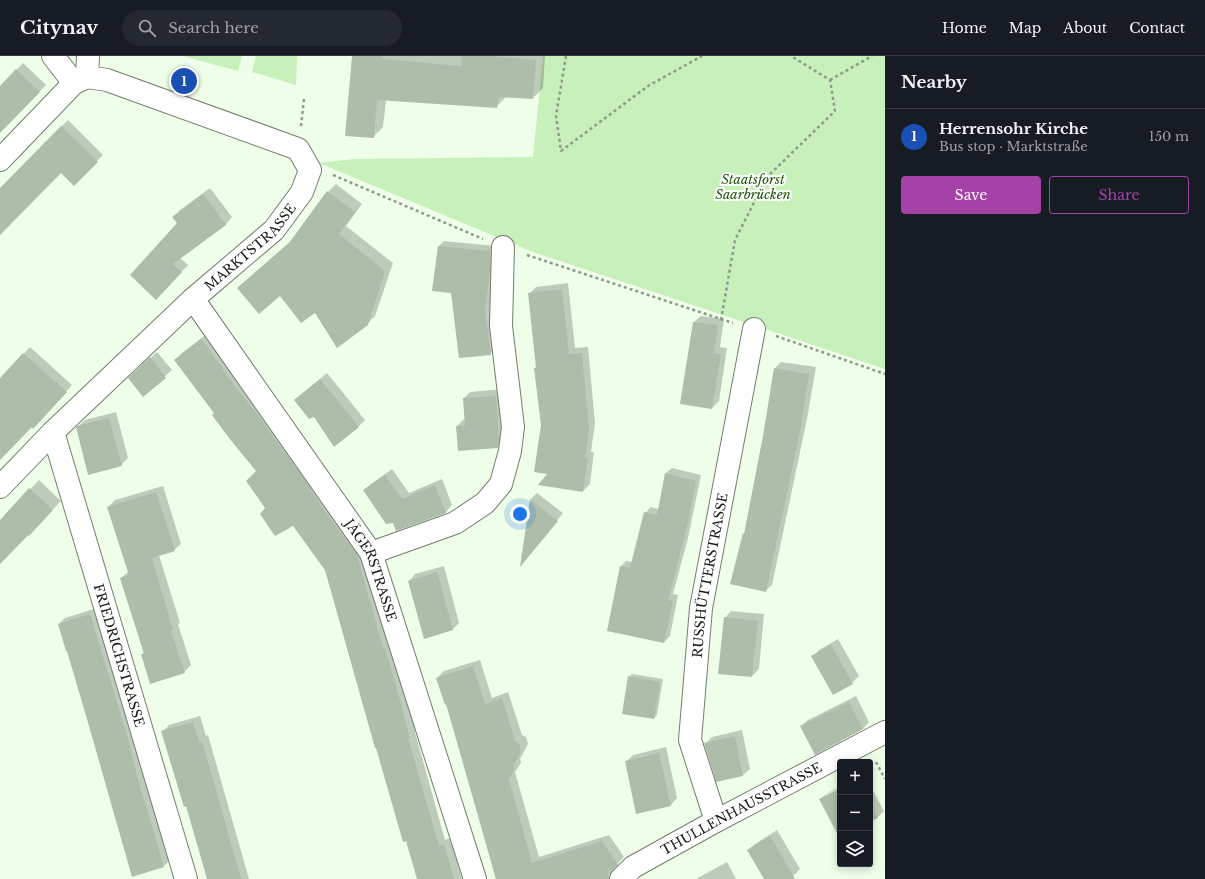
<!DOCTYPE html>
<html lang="en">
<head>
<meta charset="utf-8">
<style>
  body { margin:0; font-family:"Libre Baskerville",serif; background:#242831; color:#f1f3f6 }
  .controls { position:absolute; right:12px; bottom:12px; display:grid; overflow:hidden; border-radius:4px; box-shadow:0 2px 10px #0003 }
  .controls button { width:36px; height:36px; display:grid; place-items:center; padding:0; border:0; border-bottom:1px solid #363941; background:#171b24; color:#f1f3f6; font:20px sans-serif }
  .you { position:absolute; left:520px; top:458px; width:14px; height:14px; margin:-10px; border:3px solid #fff; border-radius:50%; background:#1a73e8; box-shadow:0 0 0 6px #1a73e833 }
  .badge { display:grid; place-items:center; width:26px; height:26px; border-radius:50%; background:#a542a8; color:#fff; font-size:13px; font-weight:700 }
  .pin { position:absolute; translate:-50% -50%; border:2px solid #fff; box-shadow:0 1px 4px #0006 }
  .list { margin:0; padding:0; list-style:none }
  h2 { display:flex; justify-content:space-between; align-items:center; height:52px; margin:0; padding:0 16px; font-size:17px }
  h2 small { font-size:13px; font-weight:400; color:#9ea1a6 }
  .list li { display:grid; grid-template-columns:26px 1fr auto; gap:12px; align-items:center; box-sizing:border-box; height:56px; padding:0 16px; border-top:1px solid #363941 }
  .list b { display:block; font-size:15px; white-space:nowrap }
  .list p { margin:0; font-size:13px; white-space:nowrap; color:#9ea1a6 }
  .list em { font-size:13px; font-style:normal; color:#9ea1a6 }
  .actions { display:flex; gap:8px; padding:12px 16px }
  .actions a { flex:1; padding:9px 0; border:1px solid #a542a8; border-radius:4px; text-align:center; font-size:14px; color:#a542a8 }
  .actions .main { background:#a542a8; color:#fff }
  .icon { flex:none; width:22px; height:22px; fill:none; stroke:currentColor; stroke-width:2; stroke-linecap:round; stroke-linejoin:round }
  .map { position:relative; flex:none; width:885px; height:823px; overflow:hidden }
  header { display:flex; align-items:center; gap:24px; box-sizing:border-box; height:56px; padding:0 20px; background:#171b24; border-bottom:1px solid #363941 }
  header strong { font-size:19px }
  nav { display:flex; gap:22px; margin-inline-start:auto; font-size:14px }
  .search { width:280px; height:36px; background:#242831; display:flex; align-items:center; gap:10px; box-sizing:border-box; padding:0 14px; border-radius:22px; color:#9ea1a6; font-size:15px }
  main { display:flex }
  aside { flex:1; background:#171b24 }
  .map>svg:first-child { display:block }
  .green { fill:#c7f0bb }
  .shadow { fill:#0003 }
  .building { fill:#aebda9 }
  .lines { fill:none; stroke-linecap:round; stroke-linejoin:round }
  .minor-casing { stroke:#71806d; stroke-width:24 }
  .path { stroke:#8f9a8b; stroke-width:2.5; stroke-dasharray:3 3; stroke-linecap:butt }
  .minor { stroke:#fff; stroke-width:22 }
  .labels { text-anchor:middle; stroke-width:4; stroke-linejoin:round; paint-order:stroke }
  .park-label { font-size:13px; font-style:italic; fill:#1c5604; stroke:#fff }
  .street-label { font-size:13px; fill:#161c14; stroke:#fff }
</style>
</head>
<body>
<header>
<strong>Citynav</strong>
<div class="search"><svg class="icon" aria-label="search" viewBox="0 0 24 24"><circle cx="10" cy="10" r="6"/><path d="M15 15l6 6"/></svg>Search here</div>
<nav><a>Home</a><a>Map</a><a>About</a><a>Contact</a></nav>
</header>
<main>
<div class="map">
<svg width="885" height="823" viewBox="0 0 885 823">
  <rect width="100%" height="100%" fill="#eefee9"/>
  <g class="green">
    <polygon points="183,0 242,0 238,15"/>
    <polygon points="256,0 297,0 296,29 252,16"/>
    <polygon points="543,0 885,0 885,313 533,196 319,107 354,103 533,101"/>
  </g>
  <g class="shadow">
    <polygon points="353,0 545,0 543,32 533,42 506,41 496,51 386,44 383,71 373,81"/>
    <polygon points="23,7 46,29 0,76 0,31"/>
    <polygon points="68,64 103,99 74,128 61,115 0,179 0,133"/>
    <polygon points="336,128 362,148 346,170 393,207 375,260 367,268 315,256 280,239 246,225 292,184 328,136"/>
    <polygon points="210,132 232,161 226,168 180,202 188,209 163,236 179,168 174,161 180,154"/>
    <polygon points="444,185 495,190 495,210 490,248 496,292 490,298 452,236 439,190"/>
    <polygon points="568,227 575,292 588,291 595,367 591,396 594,396 590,428 583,435 549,417 535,312 537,310 529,238 536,231"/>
    <polygon points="701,260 724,263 720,291 727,292 719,345 712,352 694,266"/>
    <polygon points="208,277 363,492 417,674 415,676 445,784 451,782 462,823 418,823 325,514 294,469 266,452 257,415 175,304 182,297"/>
    <polygon points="30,291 72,329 39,365 32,370 0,403 0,324"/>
    <polygon points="157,296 172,314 143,340 129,322"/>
    <polygon points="781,306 816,311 807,363 772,529 765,535 744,478 745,476 764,380 774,313"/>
    <polygon points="327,317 365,364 359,370 334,389 314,360 295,344"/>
    <polygon points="502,333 504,384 497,391 457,370 463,364 465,364 464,342 470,336"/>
    <polygon points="116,356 128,402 121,409 77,372 85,364"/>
    <polygon points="672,412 701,419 688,482 673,538 678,539 670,580 664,586 621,510 626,505 633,506 645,457 651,451 659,453 666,417"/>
    <polygon points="392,413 409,437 442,423 452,449 446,456 397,473 394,466 365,434 371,428"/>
    <polygon points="39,424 61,445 0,508 0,465"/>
    <polygon points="163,430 181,488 174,494 159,499 180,567 178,568 191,609 184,616 142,599 144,596 121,522 128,516 108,451 115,444"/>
    <polygon points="537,437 563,457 521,509 531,443"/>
    <polygon points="444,510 459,567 453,573 425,581 409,525 415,518"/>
    <polygon points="97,552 170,804 164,810 90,670 59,568 65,562"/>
    <polygon points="731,555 764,558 759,613 752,620 725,562"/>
    <polygon points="838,583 859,620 852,627 813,601 819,594"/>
    <polygon points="480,604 492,642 508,636 522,679 526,681 528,688 520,703 521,707 515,716 539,801 609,779 624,801 614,811 615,820 618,823 496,823 447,647 437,622 444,615"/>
    <polygon points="632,618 663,623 657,659 654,662 629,621"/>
    <polygon points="856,640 869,666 863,673 801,670 808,664"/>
    <polygon points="200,660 206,680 208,679 249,823 208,823 187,749 163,675 169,669"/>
    <polygon points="742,674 750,713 743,719 705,688 712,681"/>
    <polygon points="666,691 677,742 671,749 626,706 633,699"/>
    <polygon points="870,729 884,755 877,762 870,765"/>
    <polygon points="840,730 840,731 826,738 826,740 840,733 840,781 820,744 827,737"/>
    <polygon points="777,774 800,813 793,820 788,823 766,823 748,794 755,788"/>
    <polygon points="727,806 736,823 696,823"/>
  </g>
  <g class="building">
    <polygon points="352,0 382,0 382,3 461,10 462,0 489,0 536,4 533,43 499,41 497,52 377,44 374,82 345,80"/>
    <polygon points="16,13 40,36 0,77 0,30"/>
    <polygon points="61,70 98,106 74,130 61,117 0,179 0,132"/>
    <polygon points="327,135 355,156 339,178 385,215 368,269 337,292 315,257 301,267 280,240 259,258 237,232 289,187"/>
    <polygon points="203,138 226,169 173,208 182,216 156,244 130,219 177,167 172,161"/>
    <polygon points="438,190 490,195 490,216 485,254 491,299 459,302 451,237 432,235"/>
    <polygon points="562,233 569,298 582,297 589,374 585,402 588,402 583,436 538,429 547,418 534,416 541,369 534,312 536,312 528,237"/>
    <polygon points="693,266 718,269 714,297 721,298 712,353 680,348"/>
    <polygon points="201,283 223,312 222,313 260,362 306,426 321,450 357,499 383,592 385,592 394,622 410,682 408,682 439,790 444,788 454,823 417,823 406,785 403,786 376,692 375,692 325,514 293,470 275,480 260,458 265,452 246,425 256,415 229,382 212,359 214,357 174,304"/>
    <polygon points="23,297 67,336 33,373 32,371 0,404 0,322"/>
    <polygon points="150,301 166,322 143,341 128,322"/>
    <polygon points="774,312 809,318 801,371 766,536 730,528 743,477 744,478 763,380"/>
    <polygon points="320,323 359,371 334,391 314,361 309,363 294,344"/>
    <polygon points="496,340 499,385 498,392 458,395 456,370 465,370 463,342"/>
    <polygon points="109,362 122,410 88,419 76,371 77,370"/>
    <polygon points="665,417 696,425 687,471 668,544 673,545 664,587 607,575 620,510 630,512 644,456 657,459"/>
    <polygon points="385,419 402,443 435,429 446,457 396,475 393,467 386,468 363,434"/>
    <polygon points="29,432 53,454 29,480 28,479 0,508 0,464"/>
    <polygon points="156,436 175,495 152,502 173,574 171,575 185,617 150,628 141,598 144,598 120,522 129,519 107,451"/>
    <polygon points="530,443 558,465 520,511"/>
    <polygon points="437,516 453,574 424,583 408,525"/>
    <polygon points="90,558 127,679 138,723 164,811 132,821 89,670 67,595 66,595 58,568"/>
    <polygon points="724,561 758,565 752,621 718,618"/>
    <polygon points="831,589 853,628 833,639 811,600"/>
    <polygon points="473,610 485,648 502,642 515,685 519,688 521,695 513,711 514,714 509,724 532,807 602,785 618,809 612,814 607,816 609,823 496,823 446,648 445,649 436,622"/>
    <polygon points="628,620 660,626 654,663 622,658"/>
    <polygon points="849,646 863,673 815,699 800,670"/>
    <polygon points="193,666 199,686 202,685 241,823 207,823 186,750 184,751 161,675"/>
    <polygon points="735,680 743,720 716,726 704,687"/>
    <polygon points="659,697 671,750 636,758 625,705"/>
    <polygon points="840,732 840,783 819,743"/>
    <polygon points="870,748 878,762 870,766"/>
    <polygon points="770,780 795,823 764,823 747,794"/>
  </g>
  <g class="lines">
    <g class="minor-casing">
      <g id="minor">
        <polyline points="53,0 74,27"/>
        <polyline points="87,21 88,0"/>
        <polyline points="0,104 74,27 87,21"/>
        <path id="s1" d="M193,243l178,254 104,326"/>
        <path id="s2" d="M53,376l133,447"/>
        <path id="s3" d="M0,431l53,-55 140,-133 81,-69 28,-38 8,-22 -12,-21 -191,-69 -20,-3"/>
        <polyline points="371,497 455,467 485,447 501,428 510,395 513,371 501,270 503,191"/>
        <path id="s4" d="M716,765l-26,-81 11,-132 53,-279"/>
        <path id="s5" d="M621,823l12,-12 83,-46 169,-89"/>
      </g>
    </g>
    <g class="path">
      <polyline points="566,0 556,60 561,95 648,30 702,0"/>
      <polyline points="830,24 872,0"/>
      <polyline points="301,70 304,43"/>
      <polyline points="333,119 483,183"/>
      <polyline points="527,199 733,267"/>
      <polyline points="721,264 735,184 767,121 835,55 830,24 791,0"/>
      <polyline points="776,280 885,318"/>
      <polyline points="876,706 885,723"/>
    </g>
    <use href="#minor" class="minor"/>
  </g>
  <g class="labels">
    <g class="park-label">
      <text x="753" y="128">Staatsforst<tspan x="753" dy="15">Saarbrücken</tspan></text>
    </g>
    <g class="street-label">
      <text dy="5" stroke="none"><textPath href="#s3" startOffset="347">MARKTSTRASSE</textPath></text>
      <text dy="5" stroke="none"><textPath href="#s1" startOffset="326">JÄGERSTRASSE</textPath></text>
      <text dy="5" stroke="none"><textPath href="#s4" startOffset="251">RUSSHÜTTERSTRASSE</textPath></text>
      <text dy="5" stroke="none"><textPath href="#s2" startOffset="233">FRIEDRICHSTRASSE</textPath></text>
      <text dy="5" stroke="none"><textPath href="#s5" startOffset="140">THULLENHAUSSTRASSE</textPath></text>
    </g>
  </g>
</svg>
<div class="controls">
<button>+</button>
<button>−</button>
<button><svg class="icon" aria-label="layers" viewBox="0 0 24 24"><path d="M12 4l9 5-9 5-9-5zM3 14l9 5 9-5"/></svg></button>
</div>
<div class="you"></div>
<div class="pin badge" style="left:184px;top:25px;background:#1a4fb4">1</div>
</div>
<aside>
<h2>Nearby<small></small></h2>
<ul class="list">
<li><span class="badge" style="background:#1a4fb4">1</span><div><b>Herrensohr Kirche</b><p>Bus stop · Marktstraße</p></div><em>150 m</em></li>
</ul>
<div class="actions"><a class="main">Save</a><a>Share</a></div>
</aside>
</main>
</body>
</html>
